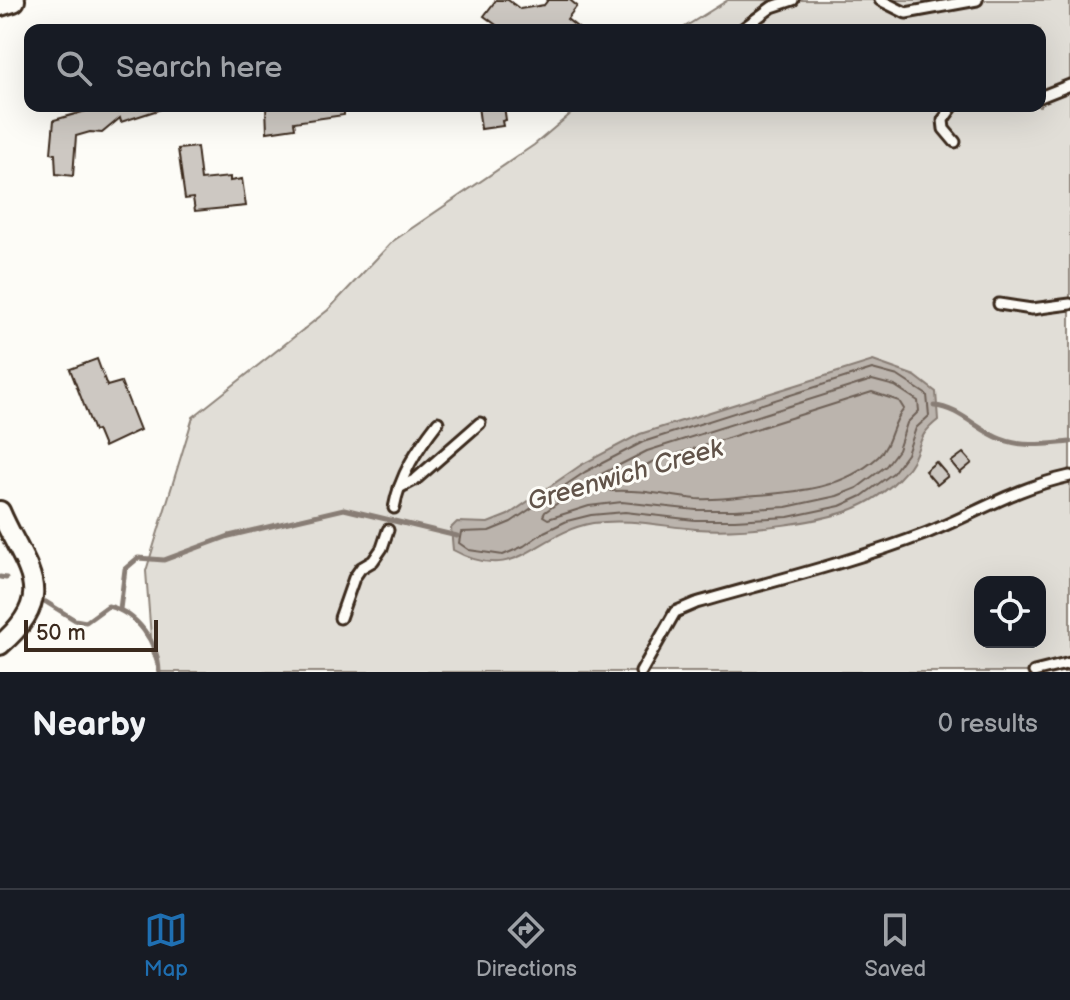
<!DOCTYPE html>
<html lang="en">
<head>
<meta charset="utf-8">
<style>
  body { margin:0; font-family:"Balsamiq Sans",sans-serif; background:#20242c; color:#f1f3f6 }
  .controls { position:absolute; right:24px; bottom:24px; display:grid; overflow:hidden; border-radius:16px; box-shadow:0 8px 32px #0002 }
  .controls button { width:72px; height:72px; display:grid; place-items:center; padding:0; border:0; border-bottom:2px solid #363941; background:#171b24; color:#f1f3f6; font:40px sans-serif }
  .scale { position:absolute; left:24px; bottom:20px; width:134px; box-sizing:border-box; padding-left:8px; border:4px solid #3b2a1e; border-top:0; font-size:22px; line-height:28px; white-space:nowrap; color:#3b2a1e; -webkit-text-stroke:6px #fdfcf7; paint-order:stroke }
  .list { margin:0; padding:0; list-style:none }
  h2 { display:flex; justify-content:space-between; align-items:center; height:104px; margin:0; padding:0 32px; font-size:34px }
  h2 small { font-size:26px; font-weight:400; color:#9ea1a6 }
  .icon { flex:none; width:44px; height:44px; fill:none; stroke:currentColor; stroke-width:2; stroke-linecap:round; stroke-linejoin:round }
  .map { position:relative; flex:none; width:1070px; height:672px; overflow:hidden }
  .search { position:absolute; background:#171b24; box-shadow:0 8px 32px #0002; left:24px; right:24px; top:24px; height:88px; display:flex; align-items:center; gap:20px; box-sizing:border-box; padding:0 28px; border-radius:16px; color:#9ea1a6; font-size:30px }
  .sheet { height:216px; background:#171b24 }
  nav { display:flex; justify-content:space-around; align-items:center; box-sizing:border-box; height:112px; border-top:2px solid #363941; background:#171b24; font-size:22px; color:#9ea1a6 }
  nav a { display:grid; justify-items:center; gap:4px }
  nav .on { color:#1f6fb2 }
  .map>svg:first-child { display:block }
  .green { fill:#e1ded7; stroke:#8e847a; stroke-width:2; fill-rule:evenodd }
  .water { fill:#bbb4ad; stroke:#887d74; stroke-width:2 }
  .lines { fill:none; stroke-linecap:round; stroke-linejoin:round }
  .shore { stroke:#6e6157; stroke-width:2 }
  .stream { stroke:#887d74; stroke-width:5 }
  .building { fill:#cdc8c2; stroke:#3b2a1e; stroke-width:2 }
  .service-casing { stroke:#3b2a1e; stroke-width:15 }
  .minor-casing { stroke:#3b2a1e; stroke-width:24 }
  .tertiary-casing { stroke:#3b2a1e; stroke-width:28 }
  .service { stroke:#fdfcf7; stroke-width:9 }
  .minor { stroke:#fdfcf7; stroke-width:18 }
  .tertiary { stroke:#fdfcf7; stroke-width:22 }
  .labels { text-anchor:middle; stroke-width:6; stroke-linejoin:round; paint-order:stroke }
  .water-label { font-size:26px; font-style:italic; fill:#615349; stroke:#fdfcf7 }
</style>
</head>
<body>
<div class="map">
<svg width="1070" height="672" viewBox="0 0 1070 672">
  <rect width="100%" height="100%" fill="#fdfcf7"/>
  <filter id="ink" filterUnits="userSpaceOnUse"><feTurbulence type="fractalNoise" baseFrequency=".0125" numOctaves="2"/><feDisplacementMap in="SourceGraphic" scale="16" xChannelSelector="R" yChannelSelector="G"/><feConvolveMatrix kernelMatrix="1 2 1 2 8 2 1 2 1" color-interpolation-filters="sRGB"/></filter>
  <g filter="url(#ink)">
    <path class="green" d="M728,0h342v672h-911l-7,-21 -6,-80 47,-154 135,-107 65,-69 141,-96 46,-39h460v-76h-360zM980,582h60v60h-60z"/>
    <path class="water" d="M873,361l42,15 21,16 2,28c-20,16 -15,20 -25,40 -10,18 -31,35 -49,44 -38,20 -125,28 -168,25 -35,-3 -67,-11 -103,-6 -59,10 -75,63 -140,27l-2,-22 6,-6 31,1 20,-8 73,-50 59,-31z"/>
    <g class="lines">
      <g class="shore">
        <polygon points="872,369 898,376 927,395 929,416 916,428 907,454 893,473 862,496 840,506 788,517 735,520 695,520 625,512 591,515 567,521 544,532 524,546 503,555 469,550 459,543 461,532 489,531 511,522 585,472 643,442"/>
        <polygon points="872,380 895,386 918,401 919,411 907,423 898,450 886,466 857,488 837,496 786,507 734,510 696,510 622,502 589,506 548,519 543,516 545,512 590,480 647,451"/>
        <path d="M872,392l27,9 5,8c-13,14 -12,35 -26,48 -38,34 -84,35 -132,39 -16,2 -33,4 -49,3 -29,-3 -56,-10 -86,-8l-3,-2 2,-5 42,-22z"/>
      </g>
      <g class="stream">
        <path d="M934,406c24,1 45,25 67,33 23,9 45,5 69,3"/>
        <polyline points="0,577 6,578"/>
        <path d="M46,602l29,18 11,2 22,-16c29,7 50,36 51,66"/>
        <polyline points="120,609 125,569 138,558 164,560 229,536 344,509 457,536"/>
      </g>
    </g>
    <g class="building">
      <polygon points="496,0 508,0 520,9 544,5 548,0 570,0 577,6 567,19 581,30 503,30 484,16"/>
      <polygon points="104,106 160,106 161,109 121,122 120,118 102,133 90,132 76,136 73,176 56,174 55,154 51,153 54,120"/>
      <polygon points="266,106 344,106 344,115 294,122 295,128 267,132"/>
      <polygon points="478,106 504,106 506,120 502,121 503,126 481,129"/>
      <polygon points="197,147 201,180 230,177 230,181 242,179 246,206 195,211 193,198 185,199 178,149"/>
      <polygon points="97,359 107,386 121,382 140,430 104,447 97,430 94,431 70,369"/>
      <polygon points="963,453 972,463 960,473 951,462"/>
      <polygon points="936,462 948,476 937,485 925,471"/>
    </g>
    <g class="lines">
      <g class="service-casing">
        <g id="service">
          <polyline points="880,0 906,13 977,0"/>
          <polyline points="741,30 772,7 793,0"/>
          <polyline points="1040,97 1070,85"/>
          <polyline points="953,106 943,120 944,129 955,142"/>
          <polyline points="999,304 1032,309 1070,304"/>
          <polyline points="399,488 416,479 480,423"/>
          <path d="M394,508c6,-33 23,-59 44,-86"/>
          <polyline points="340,618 354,578 361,568 373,561 382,548 388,530"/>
          <path d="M641,672l34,-60 21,-9c77,-22 156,-41 231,-70 50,-20 88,-45 143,-57"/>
          <polyline points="1034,672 1070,663"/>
        </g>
      </g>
      <g class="minor-casing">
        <path id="minor" d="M0,511c24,57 61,82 0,134"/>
      </g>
      <g class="tertiary-casing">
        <polyline id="tertiary" points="0,4 13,0"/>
      </g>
      <use href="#service" class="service"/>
      <use href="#minor" class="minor"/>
      <use href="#tertiary" class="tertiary"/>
    </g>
  </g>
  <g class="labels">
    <g class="water-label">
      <text transform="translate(625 474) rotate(-16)" y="9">Greenwich Creek</text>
    </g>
  </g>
</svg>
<div class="controls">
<button><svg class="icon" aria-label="locate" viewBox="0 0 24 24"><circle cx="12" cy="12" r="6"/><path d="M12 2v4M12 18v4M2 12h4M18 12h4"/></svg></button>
</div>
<div class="scale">50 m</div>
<div class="search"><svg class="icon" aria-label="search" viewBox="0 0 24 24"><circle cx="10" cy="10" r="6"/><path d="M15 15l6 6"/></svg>Search here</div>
</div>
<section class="sheet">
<h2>Nearby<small>0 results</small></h2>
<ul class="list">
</ul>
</section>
<nav>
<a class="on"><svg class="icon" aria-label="map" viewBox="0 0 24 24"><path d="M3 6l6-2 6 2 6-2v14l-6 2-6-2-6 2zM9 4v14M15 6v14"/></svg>Map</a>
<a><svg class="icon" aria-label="directions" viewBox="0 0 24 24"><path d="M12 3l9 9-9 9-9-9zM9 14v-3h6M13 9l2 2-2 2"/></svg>Directions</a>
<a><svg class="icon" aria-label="saved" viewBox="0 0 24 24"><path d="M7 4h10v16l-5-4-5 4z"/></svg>Saved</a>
</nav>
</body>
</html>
